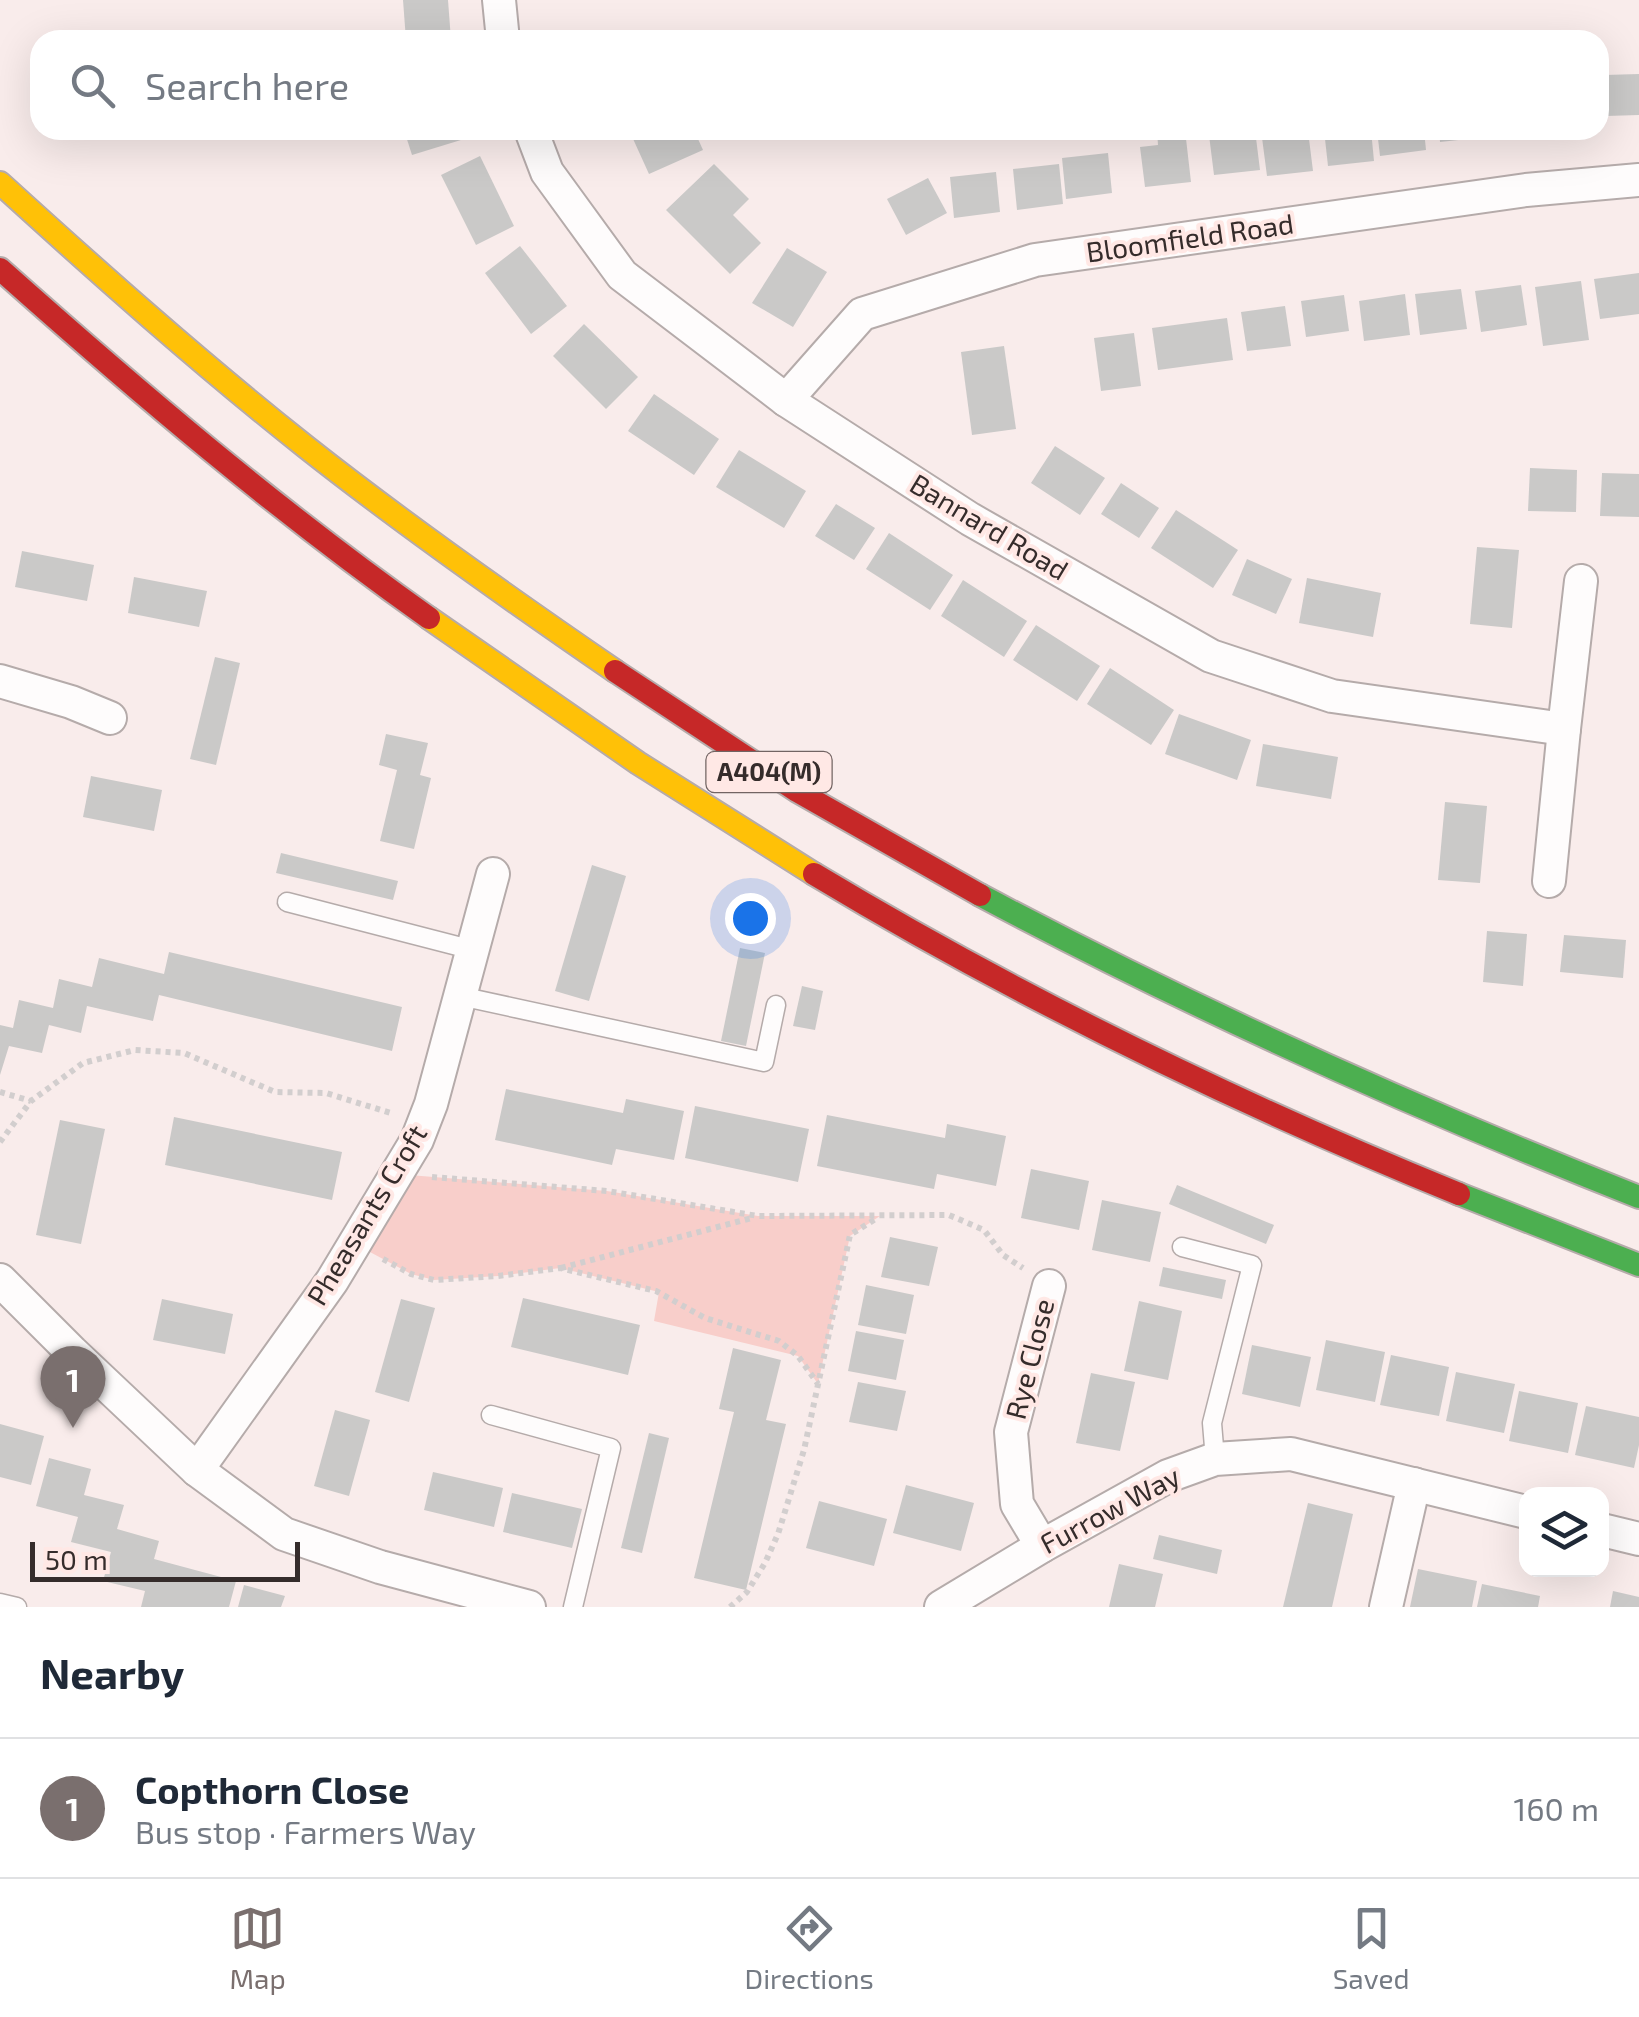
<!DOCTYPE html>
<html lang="en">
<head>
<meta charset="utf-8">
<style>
  body { margin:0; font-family:"Exo 2",sans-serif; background:#f6f6f7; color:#1f2937 }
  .controls { position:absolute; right:30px; bottom:30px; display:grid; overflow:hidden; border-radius:20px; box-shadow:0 10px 40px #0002 }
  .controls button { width:90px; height:90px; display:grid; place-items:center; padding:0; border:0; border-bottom:2px solid #e0e1e3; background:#fff; color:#1f2937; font:50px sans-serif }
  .scale { position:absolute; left:30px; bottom:25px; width:270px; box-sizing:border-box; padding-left:10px; border:5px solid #352c2b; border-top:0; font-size:28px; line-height:35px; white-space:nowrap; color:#352c2b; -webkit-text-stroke:8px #ffe8e5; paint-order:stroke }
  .you { position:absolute; left:750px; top:918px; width:35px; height:35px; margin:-25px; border:8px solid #fff; border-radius:50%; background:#1a73e8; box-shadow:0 0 0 15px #1a73e833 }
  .badge { display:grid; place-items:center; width:65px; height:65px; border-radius:50%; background:#7a6f6e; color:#fff; font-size:32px; font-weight:700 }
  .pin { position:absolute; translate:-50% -82px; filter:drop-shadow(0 2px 5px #0008) }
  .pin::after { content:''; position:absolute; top:52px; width:35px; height:30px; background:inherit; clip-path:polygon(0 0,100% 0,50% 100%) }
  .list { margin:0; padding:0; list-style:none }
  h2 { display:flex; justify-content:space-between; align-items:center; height:130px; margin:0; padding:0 40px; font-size:42px }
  h2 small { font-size:32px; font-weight:400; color:#747a83 }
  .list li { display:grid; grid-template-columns:65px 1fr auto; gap:30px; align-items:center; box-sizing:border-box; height:140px; padding:0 40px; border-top:2px solid #e0e1e3 }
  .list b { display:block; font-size:38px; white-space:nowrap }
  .list p { margin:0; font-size:32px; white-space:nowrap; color:#747a83 }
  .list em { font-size:32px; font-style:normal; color:#747a83 }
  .icon { flex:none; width:55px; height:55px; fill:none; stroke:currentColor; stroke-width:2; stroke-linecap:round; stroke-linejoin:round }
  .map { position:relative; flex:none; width:1639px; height:1607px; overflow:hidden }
  .search { position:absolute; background:#fff; box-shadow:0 10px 40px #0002; left:30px; right:30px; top:30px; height:110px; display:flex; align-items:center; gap:25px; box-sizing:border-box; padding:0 35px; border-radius:30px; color:#747a83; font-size:38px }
  .sheet { height:270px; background:#fff }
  nav { display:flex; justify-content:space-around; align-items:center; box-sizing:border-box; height:140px; border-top:2px solid #e0e1e3; background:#fff; font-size:28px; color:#747a83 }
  nav a { display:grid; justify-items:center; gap:5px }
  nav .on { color:#7a6f6e }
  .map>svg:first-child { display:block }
  .green { fill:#f8ceca }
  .building { fill:#cac9c8 }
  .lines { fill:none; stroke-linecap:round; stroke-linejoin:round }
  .lane-casing { stroke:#b5abaa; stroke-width:21 }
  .street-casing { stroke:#b5abaa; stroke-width:36 }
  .fast-casing { stroke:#b5abaa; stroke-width:26 }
  .slow-casing { stroke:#b5abaa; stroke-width:26 }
  .jam-casing { stroke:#b5abaa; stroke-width:26 }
  .path { stroke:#d2cece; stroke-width:6; stroke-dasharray:5 5; stroke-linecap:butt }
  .lane { stroke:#fefcfc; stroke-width:18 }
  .street { stroke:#fefcfc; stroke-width:32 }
  .fast { stroke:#4caf50; stroke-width:22 }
  .slow { stroke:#ffc107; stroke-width:22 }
  .jam { stroke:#c62828; stroke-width:22 }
  .labels { text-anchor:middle; stroke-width:8; stroke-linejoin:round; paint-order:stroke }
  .shield { fill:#ffe8e5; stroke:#726463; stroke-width:2.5 }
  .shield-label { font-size:25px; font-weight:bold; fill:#352c2b }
  .street-label { font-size:28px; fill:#352c2b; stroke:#ffe8e5 }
</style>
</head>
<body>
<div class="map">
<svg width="1639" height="1607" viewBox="0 0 1639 1607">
  <rect width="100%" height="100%" fill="#f9eceb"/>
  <polygon class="green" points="397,1174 607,1191 758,1216 880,1216 850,1236 818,1384 798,1356 654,1321 659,1292 560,1268 498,1276 434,1280 411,1274 355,1244"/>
  <g class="building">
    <polygon points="403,0 448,0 451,40 406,40"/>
    <polygon points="1639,74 1639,115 1606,116 1605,75"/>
    <polygon points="404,130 472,130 474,136 412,155"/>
    <polygon points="629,130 694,130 703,150 649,174"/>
    <polygon points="1185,130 1191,182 1145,187 1140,147 1158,145 1157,131"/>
    <polygon points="1255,130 1260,170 1214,175 1209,135"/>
    <polygon points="1261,130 1293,130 1294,132 1308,131 1313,171 1267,176"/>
    <polygon points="1324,130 1371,130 1374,161 1328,166"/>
    <polygon points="1377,130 1424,130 1426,150 1380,156"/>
    <polygon points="1439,130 1486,130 1486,137 1440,142"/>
    <polygon points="1108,153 1112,193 1066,199 1062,158"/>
    <polygon points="480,156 514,226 476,245 441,175"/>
    <polygon points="714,164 749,199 733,215 761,243 730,274 666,210"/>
    <polygon points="1059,164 1063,204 1017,210 1013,169"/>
    <polygon points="996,172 1000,212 954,218 950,177"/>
    <polygon points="928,178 947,213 906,235 887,199"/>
    <polygon points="520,246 567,306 531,334 485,273"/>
    <polygon points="787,248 827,272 793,327 752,303"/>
    <polygon points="1639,273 1639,314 1600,319 1594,279"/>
    <polygon points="1581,281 1589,340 1543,346 1535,287"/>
    <polygon points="1521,285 1527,325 1481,332 1475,291"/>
    <polygon points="1461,289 1467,329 1420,335 1415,294"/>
    <polygon points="1405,294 1410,335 1364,341 1359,301"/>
    <polygon points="1344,295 1349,331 1306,337 1301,301"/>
    <polygon points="1285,306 1291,346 1247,351 1241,312"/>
    <polygon points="1227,318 1233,360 1158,370 1152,328"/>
    <polygon points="584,324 638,377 606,409 553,356"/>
    <polygon points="1134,333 1141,386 1101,391 1094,338"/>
    <polygon points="1004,346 1016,429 972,435 961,352"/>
    <polygon points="654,394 719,439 694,475 628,431"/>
    <polygon points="1055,446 1105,478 1080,515 1031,483"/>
    <polygon points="739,450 806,491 784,528 716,487"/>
    <polygon points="1530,468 1577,470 1576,512 1528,511"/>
    <polygon points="1602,473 1639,474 1639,517 1600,516"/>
    <polygon points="1121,483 1159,508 1139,538 1101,514"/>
    <polygon points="836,504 875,528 854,560 815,536"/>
    <polygon points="1176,510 1238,550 1213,588 1151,548"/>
    <polygon points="889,533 953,575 930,610 866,569"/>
    <polygon points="1477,547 1519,550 1512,628 1470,624"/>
    <polygon points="22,551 94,565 87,601 15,587"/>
    <polygon points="1247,559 1292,579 1276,614 1232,595"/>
    <polygon points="134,577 207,591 199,627 128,613"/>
    <polygon points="1307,578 1381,593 1373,637 1299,623"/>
    <polygon points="963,580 1027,621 1004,657 941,616"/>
    <polygon points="1036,625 1100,666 1077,701 1013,660"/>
    <polygon points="215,657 240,663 216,765 190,759"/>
    <polygon points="1110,668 1174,710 1151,745 1087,704"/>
    <polygon points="1179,714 1251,740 1237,780 1165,754"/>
    <polygon points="386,734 428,743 420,775 431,778 414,849 380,841 397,770 379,765"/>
    <polygon points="1263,744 1338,757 1331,799 1256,786"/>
    <polygon points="91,776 162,790 154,831 83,817"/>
    <polygon points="1445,802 1487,806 1480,883 1438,880"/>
    <polygon points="281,853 398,881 393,900 276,873"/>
    <polygon points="592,865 626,876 589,1001 555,991"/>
    <polygon points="1487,931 1527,934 1523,986 1483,982"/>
    <polygon points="1564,935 1626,940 1623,978 1560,972"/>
    <polygon points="740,948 765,953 746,1046 721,1041"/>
    <polygon points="169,952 402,1007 392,1051 159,995 153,1021 87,1006 81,1033 49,1025 42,1053 9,1046 0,1075 0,1025 13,1028 19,1000 53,1008 59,979 92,987 99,958 164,974"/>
    <polygon points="802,986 823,991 815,1030 793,1026"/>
    <polygon points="506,1089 623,1113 626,1099 684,1111 674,1160 616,1149 612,1165 495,1140"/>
    <polygon points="695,1106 809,1129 798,1182 685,1158"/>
    <polygon points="827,1115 945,1138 947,1124 1006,1136 996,1186 937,1174 934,1189 817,1166"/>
    <polygon points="174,1117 342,1152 332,1200 165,1165"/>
    <polygon points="60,1120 105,1129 81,1244 36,1235"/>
    <polygon points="1031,1169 1089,1181 1079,1230 1021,1218"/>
    <polygon points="1177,1185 1274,1225 1266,1244 1169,1204"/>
    <polygon points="1102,1200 1161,1212 1150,1262 1092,1250"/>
    <polygon points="890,1237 938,1247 929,1286 881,1277"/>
    <polygon points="1163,1267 1226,1280 1222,1299 1159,1286"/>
    <polygon points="866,1285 914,1295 906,1334 858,1325"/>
    <polygon points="523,1298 640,1325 628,1375 511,1347"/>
    <polygon points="162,1299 233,1314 225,1354 153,1340"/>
    <polygon points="401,1299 435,1308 409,1402 375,1392"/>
    <polygon points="1139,1301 1182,1311 1168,1380 1124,1371"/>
    <polygon points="856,1331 904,1340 896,1380 848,1371"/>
    <polygon points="1326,1340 1385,1352 1375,1402 1316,1390"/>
    <polygon points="1252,1345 1311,1357 1300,1407 1242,1394"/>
    <polygon points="733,1348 781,1360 766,1420 786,1424 746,1590 694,1578 734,1412 719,1409"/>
    <polygon points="1391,1355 1449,1367 1439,1416 1380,1405"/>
    <polygon points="1456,1372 1515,1384 1504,1433 1446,1421"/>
    <polygon points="1091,1373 1135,1382 1120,1451 1076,1443"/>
    <polygon points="858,1382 906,1391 897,1431 849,1422"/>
    <polygon points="1519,1391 1578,1403 1568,1453 1509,1441"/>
    <polygon points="1586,1406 1639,1417 1639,1445 1634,1468 1575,1455"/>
    <polygon points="335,1410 370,1420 349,1496 314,1486"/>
    <polygon points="0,1424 44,1436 31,1485 0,1477"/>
    <polygon points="649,1433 669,1438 642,1553 621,1548"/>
    <polygon points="49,1458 91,1469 84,1495 124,1505 117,1529 159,1541 154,1559 236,1581 229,1607 141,1607 145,1591 103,1581 111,1552 71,1542 78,1517 36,1506"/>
    <polygon points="433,1472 503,1488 494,1527 424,1510"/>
    <polygon points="906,1485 974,1503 961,1551 893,1533"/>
    <polygon points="512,1493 582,1509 572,1548 503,1532"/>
    <polygon points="819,1501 887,1519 874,1566 806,1548"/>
    <polygon points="1308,1503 1353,1514 1332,1607 1283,1607"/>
    <polygon points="1159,1535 1222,1550 1217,1574 1153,1559"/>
    <polygon points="1119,1564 1163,1574 1155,1607 1109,1607"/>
    <polygon points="1418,1569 1477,1581 1472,1607 1410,1607"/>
    <polygon points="1482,1584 1540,1596 1538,1607 1477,1607"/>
    <polygon points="244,1585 285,1596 281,1607 238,1607"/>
    <polygon points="1613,1591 1639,1597 1639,1607 1610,1607"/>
  </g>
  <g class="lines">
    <g class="lane-casing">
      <g id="lane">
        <polyline points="287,902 473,950"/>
        <polyline points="460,996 764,1062 776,1005"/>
        <polyline points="1182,1247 1252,1265 1212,1423 1215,1459"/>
        <polyline points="491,1415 611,1448 573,1607"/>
        <polyline points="0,1603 17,1607"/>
      </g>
    </g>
    <g class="street-casing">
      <g id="street">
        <polyline points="499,0 503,40"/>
        <polyline points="531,130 547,172 622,275 786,400 970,519 1211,656 1332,696 1564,729 1581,581"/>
        <polyline points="786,400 862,314 1035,260 1526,190 1639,180"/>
        <polyline points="0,681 71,702 110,718"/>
        <polyline points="1549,881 1564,729"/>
        <polyline points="0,1280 72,1352 197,1470 284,1534 380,1567 529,1607"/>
        <polyline points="197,1470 332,1281 417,1140 431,1104 493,874"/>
        <polyline points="1602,1530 1639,1539"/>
        <polyline points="1042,1546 1017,1504 1011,1432 1049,1286"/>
        <polyline points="941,1607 1042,1546 1168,1476 1215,1459 1291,1454 1526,1512"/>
        <polyline points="1386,1607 1414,1484"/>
      </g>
    </g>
    <g class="fast-casing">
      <g id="fast">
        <path d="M980,895c214,114 434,213 659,302"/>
        <polyline points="1459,1194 1639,1265"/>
      </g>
    </g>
    <g class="slow-casing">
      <g id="slow">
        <path d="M0,183c100,91 200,180 306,264 100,79 204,152 309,224"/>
        <polyline points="429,618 638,763 814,874"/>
      </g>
    </g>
    <g class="jam-casing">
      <g id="jam">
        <path d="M0,269c138,123 278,242 429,349"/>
        <polyline points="615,671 797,791 980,895"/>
        <path d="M814,874c206,124 422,229 645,320"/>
      </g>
    </g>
    <g class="path">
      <polyline points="0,1092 31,1101"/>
      <polyline points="0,1142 31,1101 83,1063 135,1050 184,1053 275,1092 326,1093 394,1114"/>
      <polyline points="432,1177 607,1191 758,1216 949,1215 984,1230 1003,1255 1023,1268"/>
      <polyline points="383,1259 411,1274 434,1280 498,1276 560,1268 656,1291 705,1318 779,1341 798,1356 818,1384"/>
      <polyline points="561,1268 752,1218"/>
      <polyline points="730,1607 747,1592 765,1563 778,1534 804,1450 850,1235 877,1218"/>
    </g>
    <use href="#lane" class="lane"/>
    <use href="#street" class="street"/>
    <use href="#fast" class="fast"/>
    <use href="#slow" class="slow"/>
    <use href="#jam" class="jam"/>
  </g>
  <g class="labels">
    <rect class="shield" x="706.5" y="752" width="125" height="40" rx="8"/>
    <g class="shield-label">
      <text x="769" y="781">A404(M)</text>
    </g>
    <g class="street-label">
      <text transform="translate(1190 238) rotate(-8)" y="10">Bloomfield Road</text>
      <text transform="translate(989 527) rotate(31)" y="10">Bannard Road</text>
      <text transform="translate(367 1215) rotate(-59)" y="10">Pheasants Croft</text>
      <text transform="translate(1030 1359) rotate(-76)" y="10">Rye Close</text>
      <text transform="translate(1110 1510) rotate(-28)" y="10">Furrow Way</text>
    </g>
  </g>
</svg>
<div class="controls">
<button><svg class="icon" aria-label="layers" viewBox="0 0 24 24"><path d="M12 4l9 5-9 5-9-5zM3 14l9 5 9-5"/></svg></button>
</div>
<div class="scale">50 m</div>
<div class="you"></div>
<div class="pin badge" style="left:73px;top:1428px">1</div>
<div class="search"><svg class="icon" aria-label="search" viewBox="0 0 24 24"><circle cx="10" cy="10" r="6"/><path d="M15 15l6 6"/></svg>Search here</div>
</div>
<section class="sheet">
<h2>Nearby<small></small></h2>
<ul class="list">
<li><span class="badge">1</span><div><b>Copthorn Close</b><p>Bus stop · Farmers Way</p></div><em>160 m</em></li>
</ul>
</section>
<nav>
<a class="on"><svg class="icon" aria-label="map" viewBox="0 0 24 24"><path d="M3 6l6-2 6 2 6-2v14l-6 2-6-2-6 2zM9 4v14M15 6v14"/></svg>Map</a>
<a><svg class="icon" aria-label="directions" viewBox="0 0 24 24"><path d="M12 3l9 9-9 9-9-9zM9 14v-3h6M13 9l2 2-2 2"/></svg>Directions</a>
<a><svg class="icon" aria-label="saved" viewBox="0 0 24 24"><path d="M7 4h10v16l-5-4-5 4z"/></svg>Saved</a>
</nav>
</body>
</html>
